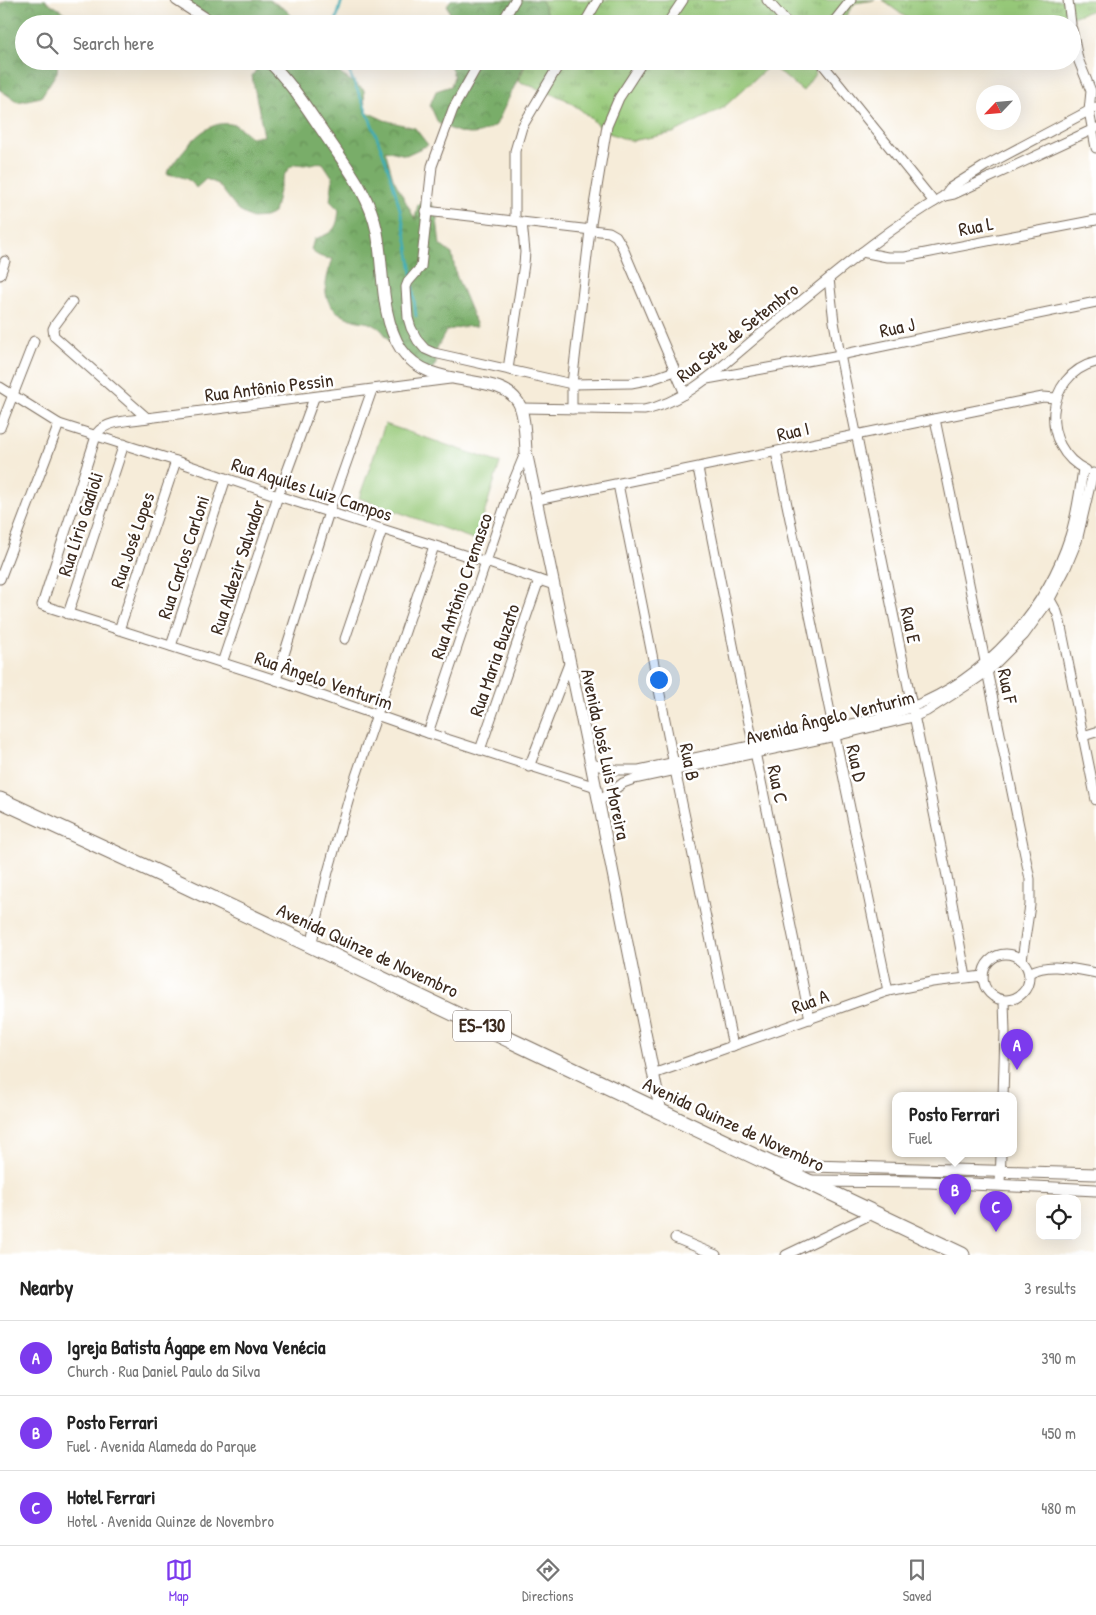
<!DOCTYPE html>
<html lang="en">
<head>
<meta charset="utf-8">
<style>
  body { margin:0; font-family:"Patrick Hand",sans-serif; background:#f2f2f2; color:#222 }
  .controls { position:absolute; right:15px; bottom:15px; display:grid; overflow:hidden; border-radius:10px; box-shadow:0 5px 20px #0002 }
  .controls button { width:45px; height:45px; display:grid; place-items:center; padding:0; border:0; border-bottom:1px solid #e0e0e0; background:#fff; color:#222; font:25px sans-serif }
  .compass { position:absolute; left:976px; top:85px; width:45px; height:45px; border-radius:50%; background:#fff; box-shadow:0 5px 20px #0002; rotate:244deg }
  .you { position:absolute; left:658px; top:679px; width:18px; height:18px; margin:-12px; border:4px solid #fff; border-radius:50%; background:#1a73e8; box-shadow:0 0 0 8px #1a73e833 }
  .badge { display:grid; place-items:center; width:32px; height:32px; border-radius:50%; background:#7c3aed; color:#fff; font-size:16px; font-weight:700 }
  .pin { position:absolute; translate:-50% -41px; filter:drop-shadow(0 1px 2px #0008) }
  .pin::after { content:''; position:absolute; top:26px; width:18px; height:15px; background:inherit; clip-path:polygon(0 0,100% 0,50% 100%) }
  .popup { position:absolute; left:892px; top:1092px; width:125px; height:65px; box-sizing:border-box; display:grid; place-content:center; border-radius:10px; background:#fff; filter:drop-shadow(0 1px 4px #0005); font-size:16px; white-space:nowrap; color:#767676 }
  .popup b { font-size:19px; color:#222 }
  .popup::after { content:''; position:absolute; left:50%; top:100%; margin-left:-10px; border:10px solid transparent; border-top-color:#fff }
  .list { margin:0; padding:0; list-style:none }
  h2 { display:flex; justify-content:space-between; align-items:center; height:65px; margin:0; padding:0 20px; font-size:21px }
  h2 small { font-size:16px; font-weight:400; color:#767676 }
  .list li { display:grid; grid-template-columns:32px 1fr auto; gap:15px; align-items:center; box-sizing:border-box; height:75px; padding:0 20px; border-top:1px solid #e0e0e0 }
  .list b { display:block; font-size:19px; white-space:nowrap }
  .list p { margin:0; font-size:16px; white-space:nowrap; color:#767676 }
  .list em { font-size:16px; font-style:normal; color:#767676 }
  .icon { flex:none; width:28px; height:28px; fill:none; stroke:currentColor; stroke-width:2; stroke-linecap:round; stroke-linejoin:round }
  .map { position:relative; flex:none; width:1096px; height:1255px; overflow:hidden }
  .search { position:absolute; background:#fff; box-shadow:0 5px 20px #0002; left:15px; right:15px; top:15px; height:55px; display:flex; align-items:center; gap:12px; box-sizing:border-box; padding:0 18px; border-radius:28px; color:#767676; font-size:19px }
  .sheet { height:290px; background:#fff }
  nav { display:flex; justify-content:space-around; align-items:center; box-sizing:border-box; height:70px; border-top:1px solid #e0e0e0; background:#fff; font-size:14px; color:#767676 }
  nav a { display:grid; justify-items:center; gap:2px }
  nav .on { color:#7c3aed }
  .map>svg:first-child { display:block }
  .grass { fill:url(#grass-tufts); stroke:#697a4c }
  .forest { fill:url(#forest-crowns); stroke:#5a6c44 }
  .pitch { fill:#97c979; stroke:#697a4c }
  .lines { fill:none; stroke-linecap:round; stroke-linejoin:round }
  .stream { stroke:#3cadb8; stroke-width:2.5 }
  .minor-casing { stroke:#7c6e5f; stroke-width:11 }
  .tertiary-casing { stroke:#7c6e5f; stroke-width:13 }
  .primary-casing { stroke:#7c6e5f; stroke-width:17 }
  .minor { stroke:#fff; stroke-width:9 }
  .tertiary { stroke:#fff; stroke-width:11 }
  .primary { stroke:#fff; stroke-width:15 }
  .labels { text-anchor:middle; stroke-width:5; stroke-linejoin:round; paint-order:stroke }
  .shield { fill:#fff; stroke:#766a62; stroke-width:1 }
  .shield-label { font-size:18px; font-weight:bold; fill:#3b2a1e }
  .street-label { font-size:19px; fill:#3b2a1e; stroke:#fff }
</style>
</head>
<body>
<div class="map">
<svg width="1096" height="1255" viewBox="0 0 1096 1255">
  <defs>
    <pattern id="grass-tufts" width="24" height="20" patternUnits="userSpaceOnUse" patternTransform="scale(1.25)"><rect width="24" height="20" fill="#97c979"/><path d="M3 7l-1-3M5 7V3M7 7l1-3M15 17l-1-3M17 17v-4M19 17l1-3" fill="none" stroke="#7ca363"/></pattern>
    <pattern id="forest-crowns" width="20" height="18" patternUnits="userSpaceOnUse" patternTransform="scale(1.25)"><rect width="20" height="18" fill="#79ad69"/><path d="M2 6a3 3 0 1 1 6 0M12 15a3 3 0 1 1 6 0" fill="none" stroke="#648d56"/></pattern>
  </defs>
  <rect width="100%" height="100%" fill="#fff"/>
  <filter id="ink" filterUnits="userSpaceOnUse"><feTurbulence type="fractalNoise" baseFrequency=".02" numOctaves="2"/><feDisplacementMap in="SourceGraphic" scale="10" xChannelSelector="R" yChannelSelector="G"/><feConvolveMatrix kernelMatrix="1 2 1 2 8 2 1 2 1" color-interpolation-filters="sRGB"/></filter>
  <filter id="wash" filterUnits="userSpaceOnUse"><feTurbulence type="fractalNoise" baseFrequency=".0096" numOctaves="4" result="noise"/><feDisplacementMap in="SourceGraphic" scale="20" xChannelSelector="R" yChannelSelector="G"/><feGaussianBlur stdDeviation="1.12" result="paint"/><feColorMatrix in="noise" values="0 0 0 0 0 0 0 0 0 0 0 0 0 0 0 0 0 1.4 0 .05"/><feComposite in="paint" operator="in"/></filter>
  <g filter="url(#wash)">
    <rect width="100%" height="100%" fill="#f6ecd9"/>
    <g class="grass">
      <polygon points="541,0 875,0 855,3 840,24 548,24 549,18"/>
      <polygon points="882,0 1096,0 1096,9 1050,24 915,24"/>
      <polygon points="528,61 819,61 815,74 803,91 770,65 723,108 673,133 631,141 606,132 581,110 565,99 518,81"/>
    </g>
    <g class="forest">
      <polygon points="7,0 45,0 71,17 69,24 24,24 24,61 58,61 57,72 41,97 18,102 0,90 0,4"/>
      <polygon points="178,0 270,0 286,10 300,24 225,24"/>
      <polygon points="451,0 541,0 549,18 548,24 449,24 452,20 447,5"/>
      <path d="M266,61h61l15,14 22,15 1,21 19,9 31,8 13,17 -22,10 -21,-5 8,28 22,41 3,-15 10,-4 8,10 4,35 12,9 4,21 21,51 -17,1 -14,4 -10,19v14l-6,7c-10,-5 -23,-9 -31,-17 -9,-8 -13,-24 -25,-29 -7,-4 -16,-3 -23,-6 -32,-12 -28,-34 -18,-60 -9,-1 -15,-2 -22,-9l3,-11c19,-6 23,-9 25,-29l-9,-9 3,-23 -10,-15c-7,-1 -11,1 -19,2 -1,0 -6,-1 -8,-1 -16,5 -18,35 -22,49l-9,4 -13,1 -13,-7 -21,-27 -12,-5 -10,9c-6,-11 -18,-12 -29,-14l1,-4c16,-19 37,-54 67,-45 5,2 11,8 16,12l13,-1 -12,-60 6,-9 10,-2z"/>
      <path d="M435,61h93l-4,5 -28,59c-22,15 -36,9 -58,-2l-8,-18 6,-14 15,-5 3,-10 -5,-13z"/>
    </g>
    <polygon class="pitch" points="385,424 500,463 476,540 359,498"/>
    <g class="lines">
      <g class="stream">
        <polyline points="335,24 342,0"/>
        <path d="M344,61c33,70 59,136 68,213"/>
        <polyline points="412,282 416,316"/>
      </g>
    </g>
  </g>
  <g filter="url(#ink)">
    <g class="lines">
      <g class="minor-casing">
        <g id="minor">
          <polyline points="767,0 788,24"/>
          <polyline points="1068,0 1071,24"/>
          <polyline points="501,24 515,0"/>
          <polyline points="584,24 598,0"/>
          <polyline points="667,24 683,0"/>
          <polyline points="832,24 851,0"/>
          <polyline points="1072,29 1078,59 1091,91 1089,111 1096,148"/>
          <polyline points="480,61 453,109 432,166 421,267 408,282 406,287 408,318 411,328 418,341 425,349 434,353 572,384 631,383 652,379 675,371"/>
          <polyline points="820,61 934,202"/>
          <polyline points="944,196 954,194 1096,128"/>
          <polyline points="426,211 609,232 616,236 622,246 685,394"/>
          <polyline points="515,221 515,151 522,127 561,61"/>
          <polyline points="862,252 887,257 905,257 1096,220"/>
          <polyline points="0,275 5,261"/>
          <polyline points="829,279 834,322 840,355 947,876 966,977"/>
          <polyline points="72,302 55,325 53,329 54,336 147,418"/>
          <polyline points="508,369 524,264 525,252 522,222"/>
          <path d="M450,379l-303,39c-15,3 -40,2 -50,15l-55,172 234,75 152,53 168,54"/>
          <polyline points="707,379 840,355 1096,302"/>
          <polyline points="0,387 59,424 176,461 278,496 486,562 554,585"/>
          <path d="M521,408l123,2c43,-8 81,-47 114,-74 61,-48 119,-101 186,-140l6,-8 35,-22 111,-59"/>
          <polyline points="572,409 572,384 590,230 607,126 619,98 643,61"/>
          <polyline points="935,419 1030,879 1030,905 1022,960"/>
          <polyline points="0,428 34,341"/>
          <polyline points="776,452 888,991"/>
          <polyline points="698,468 736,660 810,1019"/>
          <path d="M1086,470c-47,-23 -42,-95 10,-108"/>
          <polyline points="618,484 675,770 733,1046"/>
          <polyline points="537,500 1017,402 1043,397 1056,398"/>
          <polyline points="0,579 59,424"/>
          <polyline points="1048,596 1057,612 1060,622 1096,800"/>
          <polyline points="68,614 124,444"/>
          <polyline points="119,630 176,461"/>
          <polyline points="345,639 382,530"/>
          <polyline points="171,646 226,478"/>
          <polyline points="222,663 278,496 314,398"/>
          <polyline points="276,680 329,512 372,390"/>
          <polyline points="428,733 512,485 526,451"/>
          <polyline points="1083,736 1096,732"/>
          <polyline points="480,750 539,580"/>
          <path d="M591,764l26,6h22l236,-51c12,-4 25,-7 37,-12 74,-29 134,-96 158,-171 7,-22 10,-45 13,-67"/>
          <polyline points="529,767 570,661"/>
          <polyline points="598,802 623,783 634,779 835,736 913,717 927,711 972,682 988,671 1024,635 1050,599 1065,570 1077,541 1093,473"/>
          <polyline points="311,946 328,872 351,791 434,546"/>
          <circle cx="1006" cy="977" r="23"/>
          <path d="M1029,973c20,-11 46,-4 67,0"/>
          <polyline points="653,1074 888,991 932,982 983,976"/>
          <polyline points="1003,1096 1005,1033 1004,1001"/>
          <polyline points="1000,1185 1001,1154"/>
          <polyline points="675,1238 716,1255"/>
          <polyline points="786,1255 874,1213"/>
        </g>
      </g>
      <g class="tertiary-casing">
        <g id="tertiary">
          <polyline points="177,0 214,24"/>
          <path d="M268,61c23,21 40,49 58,75 20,30 44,59 51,96 7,37 3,85 24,117 30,44 97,21 117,53 7,11 7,36 8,49l65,313 70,348"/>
          <polyline points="775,1165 1096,1174"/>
          <polyline points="808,1181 930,1182 1096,1190"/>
        </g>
      </g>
      <g class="primary-casing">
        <polyline id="primary" points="0,800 184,885 962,1255"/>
      </g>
      <use href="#minor" class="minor"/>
      <use href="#tertiary" class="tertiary"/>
      <use href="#primary" class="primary"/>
    </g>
  </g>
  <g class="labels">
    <rect class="shield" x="453" y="1010.5" width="58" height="31" rx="4"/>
    <g class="shield-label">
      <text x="482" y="1032">ES-130</text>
    </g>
    <g class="street-label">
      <text transform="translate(976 226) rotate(-11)" y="7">Rua L</text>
      <text transform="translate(897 327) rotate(-12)" y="7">Rua J</text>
      <text transform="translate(737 332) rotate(-38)" y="7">Rua Sete de Setembro</text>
      <text transform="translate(269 387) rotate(-7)" y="7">Rua Antônio Pessin</text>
      <text transform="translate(793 431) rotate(-13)" y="7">Rua I</text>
      <text transform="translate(312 489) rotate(18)" y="7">Rua Aquiles Luiz Campos</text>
      <text transform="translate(80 524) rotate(-72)" y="7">Rua Lírio Gadioli</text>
      <text transform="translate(132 540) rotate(-71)" y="7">Rua José Lopes</text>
      <text transform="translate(183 557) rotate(-72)" y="7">Rua Carlos Carloni</text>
      <text transform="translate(237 567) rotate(-72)" y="7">Rua Aldezir Salvador</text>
      <text transform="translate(461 586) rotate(-71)" y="7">Rua Antônio Cremasco</text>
      <text transform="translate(911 625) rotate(78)" y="7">Rua E</text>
      <text transform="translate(494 660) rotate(-71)" y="7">Rua Maria Buzato</text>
      <text transform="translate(324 680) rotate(19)" y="7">Rua Ângelo Venturim</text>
      <text transform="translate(1008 686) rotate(78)" y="7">Rua F</text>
      <text transform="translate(830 717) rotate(-14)" y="7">Avenida Ângelo Venturim</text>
      <text transform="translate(606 754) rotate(78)" y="7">Avenida José Luis Moreira</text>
      <text transform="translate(690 762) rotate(79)" y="7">Rua B</text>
      <text transform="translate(857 763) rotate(78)" y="7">Rua D</text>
      <text transform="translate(778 784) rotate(78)" y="7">Rua C</text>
      <text transform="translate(368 950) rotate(25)" y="7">Avenida Quinze de Novembro</text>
      <text transform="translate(810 1001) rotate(-20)" y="7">Rua A</text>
      <text transform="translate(734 1124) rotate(25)" y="7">Avenida Quinze de Novembro</text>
    </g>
  </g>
</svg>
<div class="controls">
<button><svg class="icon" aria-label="locate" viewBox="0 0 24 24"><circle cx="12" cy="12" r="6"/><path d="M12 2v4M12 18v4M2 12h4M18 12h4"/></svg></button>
</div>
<svg class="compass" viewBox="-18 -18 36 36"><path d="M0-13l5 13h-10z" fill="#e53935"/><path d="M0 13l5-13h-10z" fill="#767676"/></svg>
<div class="you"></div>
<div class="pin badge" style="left:1017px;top:1070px">A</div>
<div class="pin badge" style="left:955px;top:1215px">B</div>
<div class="popup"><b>Posto Ferrari</b>Fuel</div>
<div class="pin badge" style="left:996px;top:1232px">C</div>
<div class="search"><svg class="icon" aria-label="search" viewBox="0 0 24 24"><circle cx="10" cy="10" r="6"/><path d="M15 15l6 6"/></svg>Search here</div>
</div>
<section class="sheet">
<h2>Nearby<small>3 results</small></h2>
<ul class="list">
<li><span class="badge">A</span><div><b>Igreja Batista Ágape em Nova Venécia</b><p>Church · Rua Daniel Paulo da Silva</p></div><em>390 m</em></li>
<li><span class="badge">B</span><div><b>Posto Ferrari</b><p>Fuel · Avenida Alameda do Parque</p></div><em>450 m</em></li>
<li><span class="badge">C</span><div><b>Hotel Ferrari</b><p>Hotel · Avenida Quinze de Novembro</p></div><em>480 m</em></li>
</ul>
</section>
<nav>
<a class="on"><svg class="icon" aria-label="map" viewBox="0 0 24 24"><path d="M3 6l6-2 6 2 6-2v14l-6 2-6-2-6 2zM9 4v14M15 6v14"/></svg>Map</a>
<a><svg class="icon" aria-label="directions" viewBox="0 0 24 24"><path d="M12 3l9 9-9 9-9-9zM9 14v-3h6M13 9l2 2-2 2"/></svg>Directions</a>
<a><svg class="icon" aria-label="saved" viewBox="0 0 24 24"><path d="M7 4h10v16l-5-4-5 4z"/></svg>Saved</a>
</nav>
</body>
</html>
